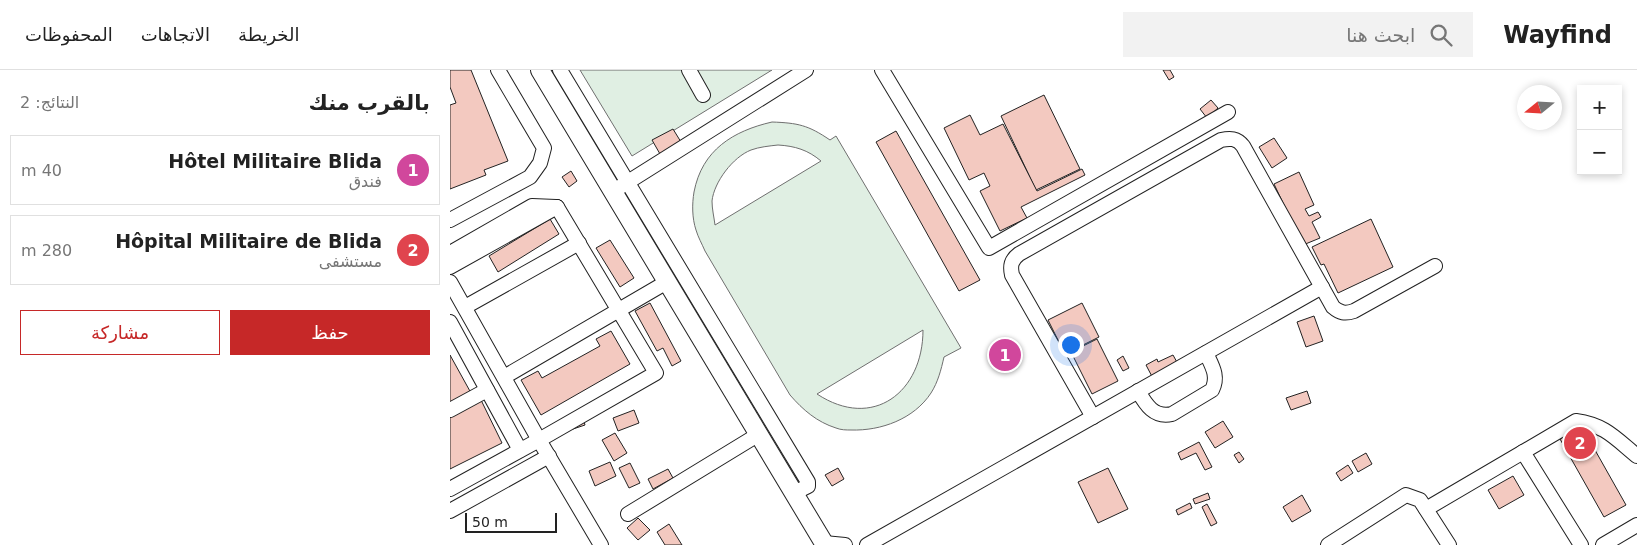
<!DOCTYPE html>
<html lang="ar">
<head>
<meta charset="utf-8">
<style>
  body { margin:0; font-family:"DejaVu Sans","Noto Naskh Arabic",sans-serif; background:#f2f2f2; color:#222; direction:rtl }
  .controls { position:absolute; right:15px; top:15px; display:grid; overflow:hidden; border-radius:0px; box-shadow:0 2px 8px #0003 }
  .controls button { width:45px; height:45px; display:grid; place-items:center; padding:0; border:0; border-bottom:1px solid #e0e0e0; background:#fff; color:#222; font:25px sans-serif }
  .compass { position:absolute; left:1067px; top:15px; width:45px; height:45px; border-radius:50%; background:#fff; box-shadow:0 2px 8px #0003; rotate:252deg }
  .scale { position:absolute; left:15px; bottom:12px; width:92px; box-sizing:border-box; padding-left:5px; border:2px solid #222; border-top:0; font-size:14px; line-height:18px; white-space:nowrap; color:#222; -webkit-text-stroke:4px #fff; paint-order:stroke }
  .you { position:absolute; left:620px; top:274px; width:18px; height:18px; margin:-12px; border:4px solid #fff; border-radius:50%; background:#1a73e8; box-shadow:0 0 0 8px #1a73e833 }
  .badge { display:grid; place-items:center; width:32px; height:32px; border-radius:50%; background:#c62828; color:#fff; font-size:16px; font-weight:700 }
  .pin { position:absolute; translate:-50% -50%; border:2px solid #fff; box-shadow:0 1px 5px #0006 }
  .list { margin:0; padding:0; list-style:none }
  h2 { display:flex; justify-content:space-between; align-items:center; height:65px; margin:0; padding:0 20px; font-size:21px }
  h2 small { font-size:16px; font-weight:400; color:#767676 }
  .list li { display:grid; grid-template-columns:32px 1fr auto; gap:15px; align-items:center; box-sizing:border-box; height:70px; margin:0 10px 10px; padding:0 10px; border:1px solid #e0e0e0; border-radius:0px }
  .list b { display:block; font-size:19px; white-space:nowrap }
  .list p { margin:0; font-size:16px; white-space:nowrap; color:#767676 }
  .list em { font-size:16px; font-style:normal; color:#767676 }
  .actions { display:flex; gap:10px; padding:15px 20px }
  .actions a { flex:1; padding:11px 0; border:1px solid #c62828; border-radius:0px; text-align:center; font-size:18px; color:#c62828 }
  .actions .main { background:#c62828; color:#fff }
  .icon { flex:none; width:28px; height:28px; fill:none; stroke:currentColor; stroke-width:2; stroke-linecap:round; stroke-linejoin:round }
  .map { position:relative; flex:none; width:1187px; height:475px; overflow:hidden; direction:ltr }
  header { display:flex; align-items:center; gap:30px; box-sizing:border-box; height:70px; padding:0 25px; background:#fff; border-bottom:1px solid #e0e0e0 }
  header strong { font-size:24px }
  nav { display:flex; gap:28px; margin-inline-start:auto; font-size:18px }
  .search { width:350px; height:45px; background:#f2f2f2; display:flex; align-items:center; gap:12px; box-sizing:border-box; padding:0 18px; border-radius:0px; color:#767676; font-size:19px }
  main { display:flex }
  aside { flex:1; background:#fff }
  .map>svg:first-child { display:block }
  .green { fill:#e0efe3; stroke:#6f6f6f; fill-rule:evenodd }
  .building { fill:#f3c9c0; stroke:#222 }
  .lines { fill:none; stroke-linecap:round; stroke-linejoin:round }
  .minor-casing { stroke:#222; stroke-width:16 }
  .major-casing { stroke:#222; stroke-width:20 }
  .minor { stroke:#fff; stroke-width:14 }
  .major { stroke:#fff; stroke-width:18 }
</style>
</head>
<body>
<header>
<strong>Wayfind</strong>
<div class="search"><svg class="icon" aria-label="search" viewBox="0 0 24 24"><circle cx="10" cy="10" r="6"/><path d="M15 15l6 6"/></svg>ابحث هنا</div>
<nav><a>الخريطة</a><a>الاتجاهات</a><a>المحفوظات</a></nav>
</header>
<main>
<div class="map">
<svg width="1187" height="475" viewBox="0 0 1187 475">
  <rect width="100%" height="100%" fill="#fff"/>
  <g class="green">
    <polygon points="130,0 322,0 182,86"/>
    <path d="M322,52c26,1 36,3 58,18l6,-4 125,212 -17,9c-3,13 -6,25 -13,36 -17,26 -50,38 -80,37 -5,0 -10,0 -15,-2 -19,-6 -33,-18 -46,-33l-85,-144c-3,-7 -7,-14 -9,-21 -4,-12 -4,-26 -2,-38 8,-42 39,-61 78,-70zM328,75c17,1 30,5 43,16l-106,64c-1,-8 -3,-16 -3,-24 2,-19 21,-44 39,-51 8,-3 18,-4 27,-5zM473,260c0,62 -50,101 -106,64z"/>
  </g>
  <g class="building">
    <polygon points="0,0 21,0 58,91 34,100 36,105 0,119 0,35 6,33 0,17"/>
    <polygon points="713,0 720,0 724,7 719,10"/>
    <polygon points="594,25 630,99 586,120 551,46"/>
    <polygon points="761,30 768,38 757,48 750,39"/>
    <polygon points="520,45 530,65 553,54 587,121 632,99 635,105 571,137 577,148 550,161 530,121 540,116 534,103 519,110 494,58"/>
    <polygon points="223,59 231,72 210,84 202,70"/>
    <polygon points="446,61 530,210 509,221 426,72"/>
    <polygon points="824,68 837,88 822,98 809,77"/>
    <polygon points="121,101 127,111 119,117 112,107"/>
    <polygon points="849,102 864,135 855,139 859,146 868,142 871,147 862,152 870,168 853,175 824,114"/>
    <polygon points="100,149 109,164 48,202 39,186"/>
    <polygon points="921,149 943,197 888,223 874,194 871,195 862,177"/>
    <polygon points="160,170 184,208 170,217 146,178"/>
    <polygon points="200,233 231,291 222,296 213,278 207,281 185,241"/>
    <polygon points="632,233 649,267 615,284 598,250"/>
    <polygon points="864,246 873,271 856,277 847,252"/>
    <polygon points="161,261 180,294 91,345 71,310 88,301 92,308 150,276 146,269"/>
    <polygon points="647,269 668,311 642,324 621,282"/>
    <polygon points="0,285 21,323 0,334"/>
    <polygon points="723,285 733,303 707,316 696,295 707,289 708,292"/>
    <polygon points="673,286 679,298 673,301 667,290"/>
    <polygon points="857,321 861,333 841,340 836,328"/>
    <polygon points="31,330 52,373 0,399 0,345"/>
    <polygon points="184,340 189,353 168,361 163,348"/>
    <polygon points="133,348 135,355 123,359 121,352"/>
    <polygon points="773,351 783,367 765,378 755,362"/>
    <polygon points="1132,357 1176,435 1154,447 1110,369"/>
    <polygon points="165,363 177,383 164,391 152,370"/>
    <polygon points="749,372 762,397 755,400 746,383 731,390 728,383"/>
    <polygon points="789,382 794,389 789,393 784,385"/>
    <polygon points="916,383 922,394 908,402 902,391"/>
    <polygon points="160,392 166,406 145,416 139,401"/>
    <polygon points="180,393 190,413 179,418 169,398"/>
    <polygon points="898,395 903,403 891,411 886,403"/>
    <polygon points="388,398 394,409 382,416 375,405"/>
    <polygon points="658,398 678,439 648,453 628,412"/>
    <polygon points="218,399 223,408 203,419 198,409"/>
    <polygon points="1063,406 1074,425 1049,439 1038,420"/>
    <polygon points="758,423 760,429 745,434 743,429"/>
    <polygon points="852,425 861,441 842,452 833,437"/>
    <polygon points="740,433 742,438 728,445 726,440"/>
    <polygon points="757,434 767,453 761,456 752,437"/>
    <polygon points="188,448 200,460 188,470 177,458"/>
    <polygon points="219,454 232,475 215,475 207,462"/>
  </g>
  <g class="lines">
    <g class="minor-casing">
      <g id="minor">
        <polyline points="110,0 358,412 358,416 344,423"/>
        <polyline points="239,0 253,25"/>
        <polyline points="432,0 539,178 778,42"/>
        <polyline points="170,117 356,0"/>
        <polyline points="0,150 80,107 90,93 94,78 48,0"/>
        <polyline points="0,183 82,136 106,137"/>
        <polyline points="0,197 107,137"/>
        <polyline points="0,212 89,370 151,475"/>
        <polyline points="15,237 129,173"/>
        <polyline points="0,252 70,380"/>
        <polyline points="54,307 210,216"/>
        <path d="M688,321c8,14 16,27 34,23l40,-24c7,-14 0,-24 -6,-37"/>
        <polyline points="0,340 37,320"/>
        <path d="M643,347l-81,-142c-2,-9 -1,-15 7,-21l202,-114c9,-2 16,-2 22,6l90,161c7,6 12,7 21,4l81,-45"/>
        <polyline points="1073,382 1131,475"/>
        <polyline points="0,419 89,370 206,303 107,137"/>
        <path d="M976,439l150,-88c29,4 39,17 61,35"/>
        <polyline points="0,441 99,386"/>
        <polyline points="178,444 301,369"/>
        <polyline points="374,473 395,475"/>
        <polyline points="417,475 872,217"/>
        <polyline points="878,475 956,425 970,430 999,475"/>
        <polyline points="1153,475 1187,455"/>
      </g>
    </g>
    <g class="major-casing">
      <polyline id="major" points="90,0 375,475"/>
    </g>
    <use href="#minor" class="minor"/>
    <use href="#major" class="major"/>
  </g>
</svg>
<div class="controls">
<button>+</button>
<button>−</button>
</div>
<svg class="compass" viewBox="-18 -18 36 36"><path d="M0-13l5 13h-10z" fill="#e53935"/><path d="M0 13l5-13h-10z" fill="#767676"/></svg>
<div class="scale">50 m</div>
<div class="you"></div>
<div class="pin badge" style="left:555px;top:285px;background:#d1479c">1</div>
<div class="pin badge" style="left:1130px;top:373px;background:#e0444e">2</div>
</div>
<aside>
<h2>بالقرب منك<small>النتائج: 2</small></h2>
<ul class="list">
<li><span class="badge" style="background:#d1479c">1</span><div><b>Hôtel Militaire Blida</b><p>فندق</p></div><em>40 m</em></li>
<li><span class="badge" style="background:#e0444e">2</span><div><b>Hôpital Militaire de Blida</b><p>مستشفى</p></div><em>280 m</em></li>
</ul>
<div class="actions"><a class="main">حفظ</a><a>مشاركة</a></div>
</aside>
</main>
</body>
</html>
